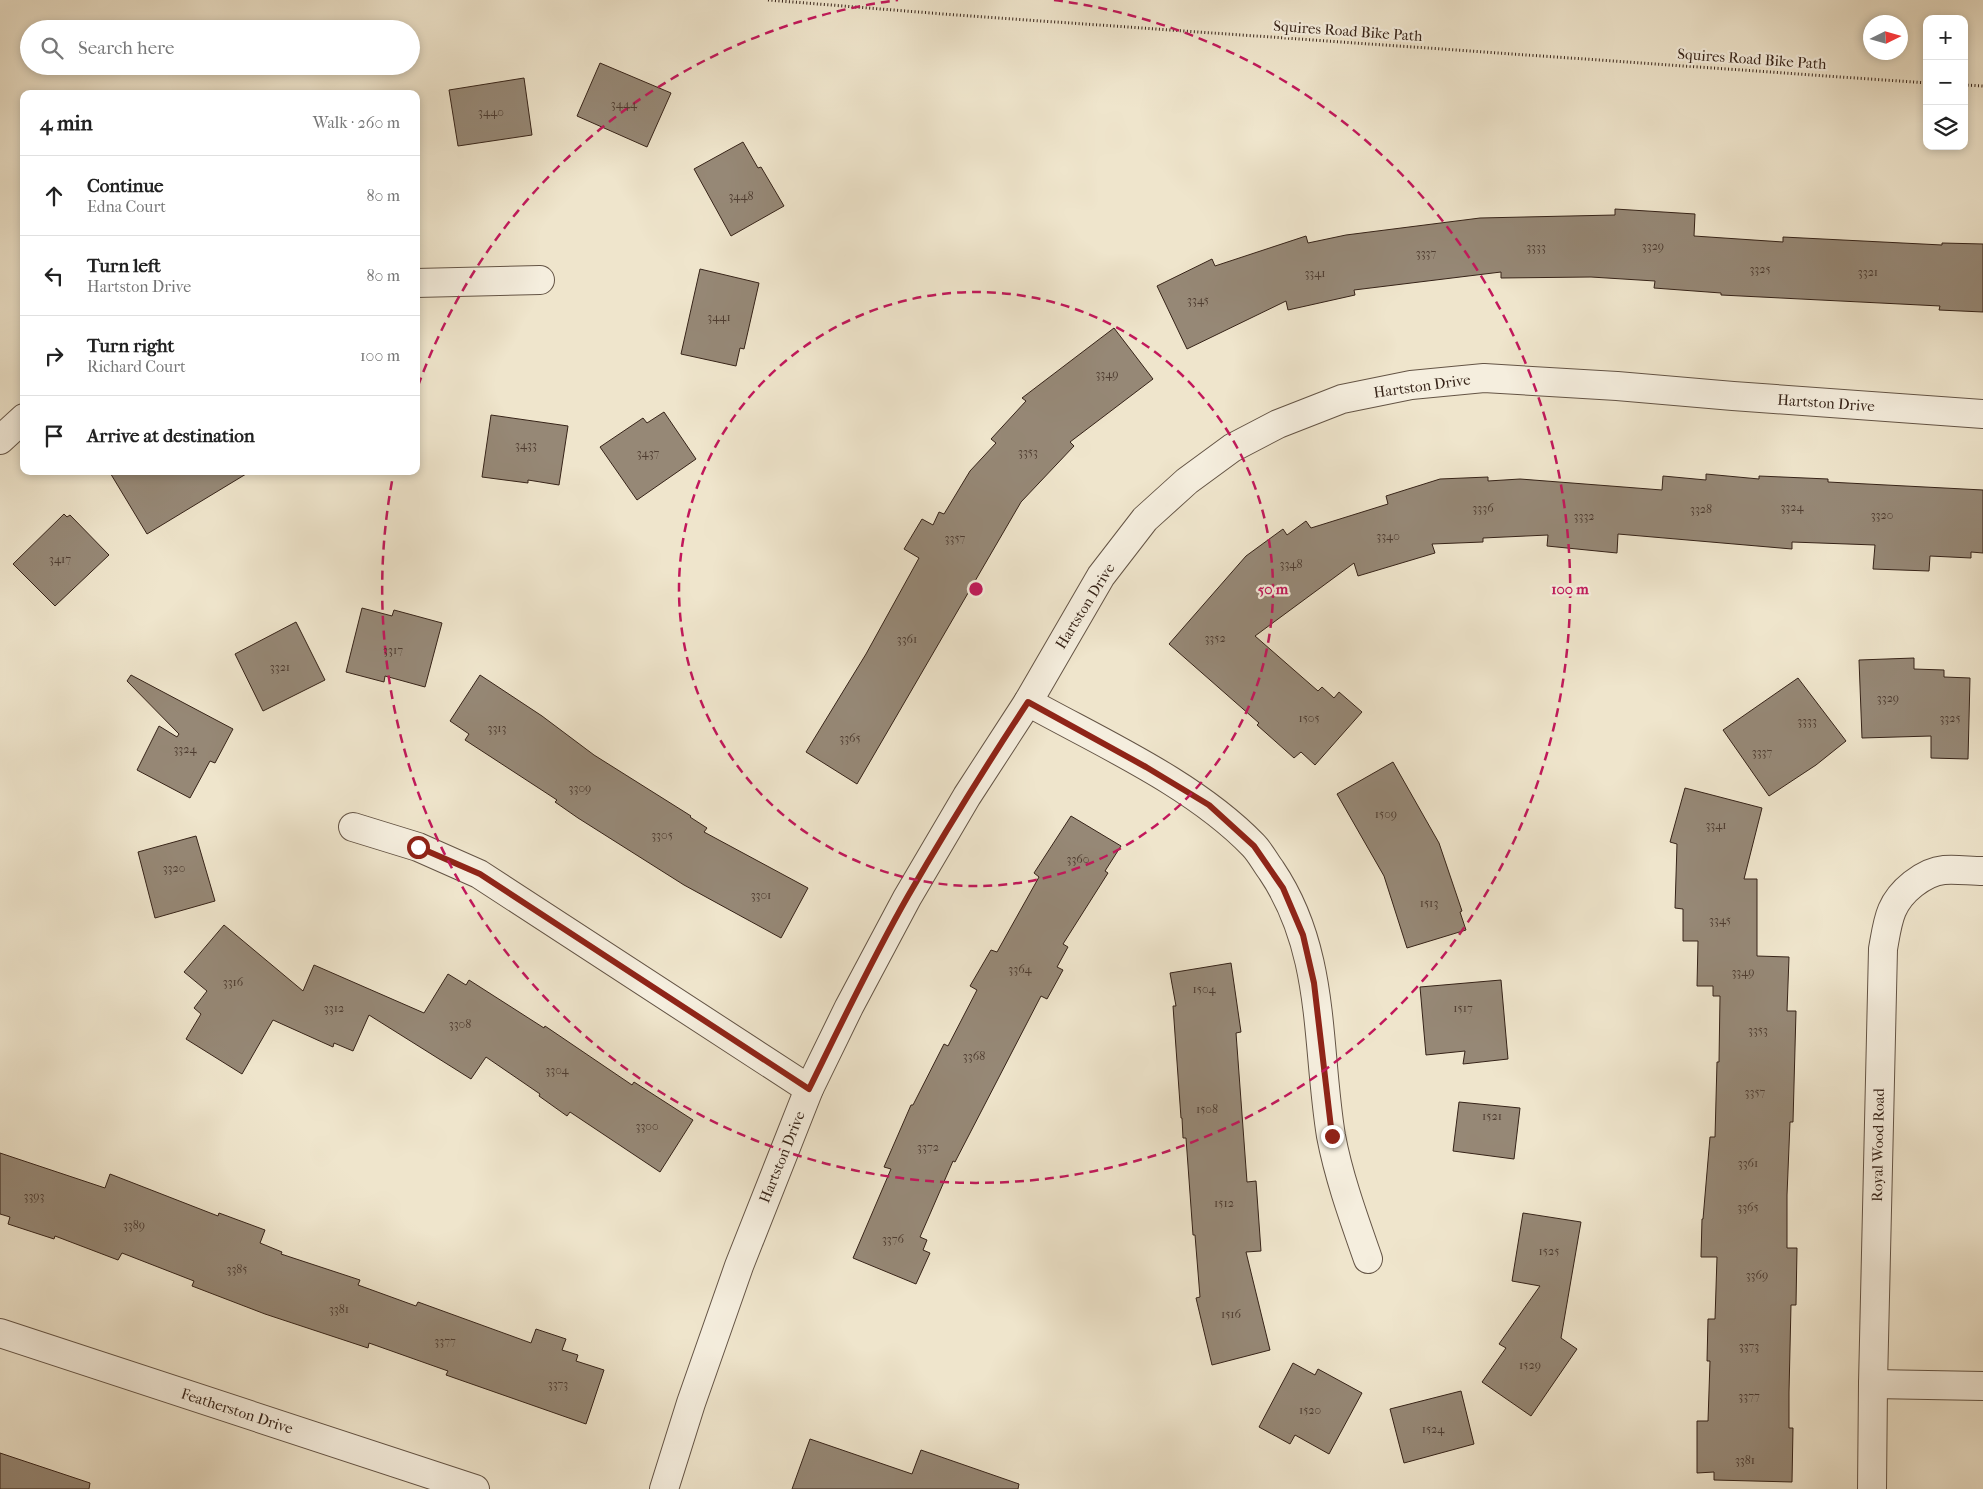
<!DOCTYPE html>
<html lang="en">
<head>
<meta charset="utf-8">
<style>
  body { margin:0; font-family:"IM FELL French Canon",serif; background:#f2f2f2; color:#222 }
  .controls { position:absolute; right:15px; top:15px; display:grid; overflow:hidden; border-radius:10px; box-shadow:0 2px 8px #0003 }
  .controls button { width:45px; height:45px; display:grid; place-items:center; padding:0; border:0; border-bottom:1px solid #e0e0e0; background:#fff; color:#222; font:25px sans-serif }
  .compass { position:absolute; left:1863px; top:15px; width:45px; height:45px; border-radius:50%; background:#fff; box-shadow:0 2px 8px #0003; rotate:85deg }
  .stop { position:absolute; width:15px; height:15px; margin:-11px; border:4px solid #8f2418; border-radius:50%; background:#fff }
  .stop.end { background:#8f2418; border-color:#fff; box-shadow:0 1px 5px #0008 }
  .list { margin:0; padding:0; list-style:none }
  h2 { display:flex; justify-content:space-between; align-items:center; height:65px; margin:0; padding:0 20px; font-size:21px }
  h2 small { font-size:16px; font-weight:400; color:#767676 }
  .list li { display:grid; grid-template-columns:32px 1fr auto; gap:15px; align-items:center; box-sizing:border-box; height:80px; padding:0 20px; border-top:1px solid #e0e0e0 }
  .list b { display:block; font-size:19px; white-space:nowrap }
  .list p { margin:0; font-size:16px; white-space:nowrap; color:#767676 }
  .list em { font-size:16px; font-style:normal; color:#767676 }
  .icon { flex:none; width:28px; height:28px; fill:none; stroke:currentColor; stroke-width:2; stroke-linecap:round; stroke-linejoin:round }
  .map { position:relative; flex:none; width:1983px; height:1489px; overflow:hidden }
  .search { position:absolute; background:#fff; box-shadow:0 2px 8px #0003; left:20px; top:20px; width:400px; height:55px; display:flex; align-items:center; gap:12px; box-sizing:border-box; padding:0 18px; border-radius:28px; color:#767676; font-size:19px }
  .panel { position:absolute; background:#fff; box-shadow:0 2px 8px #0003; left:20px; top:90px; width:400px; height:385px; border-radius:10px }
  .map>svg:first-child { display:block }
  .building { fill:#968876; stroke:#362318 }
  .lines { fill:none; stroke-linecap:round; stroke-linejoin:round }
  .street-casing { stroke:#645445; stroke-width:30 }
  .path { stroke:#362318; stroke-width:3; stroke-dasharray:1 2.5; stroke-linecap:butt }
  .street { stroke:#f5eede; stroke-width:28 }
  .route { stroke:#8f2418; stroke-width:6 }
  .ring { fill:none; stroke:#c2185b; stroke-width:2.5; stroke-dasharray:9 6 }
  .labels { text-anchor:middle; stroke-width:4.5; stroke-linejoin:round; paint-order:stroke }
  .number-label { font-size:12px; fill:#4e3c30 }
  .street-label { font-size:15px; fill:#362318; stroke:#f5eede }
  .centre { fill:#c2185b; stroke:#f5eede; stroke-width:2.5 }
  .ring-label { font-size:15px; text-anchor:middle; font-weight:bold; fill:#c2185b; stroke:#f5eede; stroke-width:4.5; stroke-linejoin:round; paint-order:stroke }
</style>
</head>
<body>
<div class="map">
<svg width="1983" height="1489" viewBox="0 0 1983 1489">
  <rect width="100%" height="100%" fill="#efe5cc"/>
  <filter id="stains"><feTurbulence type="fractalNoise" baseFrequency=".004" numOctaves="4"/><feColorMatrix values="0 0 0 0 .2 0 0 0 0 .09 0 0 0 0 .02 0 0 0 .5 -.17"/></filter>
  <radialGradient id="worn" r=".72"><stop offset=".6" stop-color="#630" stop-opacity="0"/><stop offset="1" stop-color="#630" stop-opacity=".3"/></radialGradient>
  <g class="building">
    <polygon points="600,63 671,93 647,147 577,116"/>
    <polygon points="524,78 532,135 458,146 449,90"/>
    <polygon points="743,142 758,168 761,167 784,206 731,236 694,169"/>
    <polygon points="1615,209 1695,214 1694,236 1783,242 1783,237 1942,245 1942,243 1983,244 1983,312 1939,310 1940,306 1721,295 1721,293 1654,288 1655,281 1591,277 1501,278 1501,272 1354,290 1355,295 1288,310 1286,301 1187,349 1157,286 1212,259 1215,266 1306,236 1308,243 1346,235 1480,218 1615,215"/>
    <polygon points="700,269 759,283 744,349 740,348 736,366 681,354"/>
    <polygon points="1114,328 1153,379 1070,442 1074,446 1021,502 857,784 806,752 866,654 919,558 904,549 922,519 933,525 939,512 944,514 970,471 996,443 991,439 1026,401 1022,398"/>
    <polygon points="664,412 696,459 637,500 600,447 643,418 647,423"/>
    <polygon points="491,415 568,426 559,485 528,480 528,483 482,477"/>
    <polygon points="109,471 251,471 147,534"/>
    <polygon points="1706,474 1759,479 1759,476 1828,479 1828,482 1983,490 1983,553 1971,552 1971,558 1930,556 1929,571 1873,569 1875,545 1792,542 1792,549 1618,534 1617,553 1547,546 1548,535 1483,538 1483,542 1432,544 1435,553 1358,576 1354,563 1255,636 1318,691 1322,687 1334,698 1339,692 1362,712 1315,765 1301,752 1294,758 1257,725 1259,723 1169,644 1246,556 1283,529 1287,535 1306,521 1311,528 1388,504 1386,496 1440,479 1488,477 1488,481 1520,479 1662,490 1663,476 1706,480"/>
    <polygon points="64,514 67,517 70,515 109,555 55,606 13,564"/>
    <polygon points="362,608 392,616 394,610 442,623 425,687 385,676 384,682 346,672"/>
    <polygon points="296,622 325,680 263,711 235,654"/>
    <polygon points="1914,658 1914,669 1944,670 1944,677 1970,678 1968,759 1931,758 1931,736 1862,738 1859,660"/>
    <polygon points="131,675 233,729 215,763 210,761 190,798 137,770 159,726 177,737 179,734 127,681"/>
    <polygon points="480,675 542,716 594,755 691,816 690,817 707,828 704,832 808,888 781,938 684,885 578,818 555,802 557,800 465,740 469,734 450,721"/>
    <polygon points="1798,678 1846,741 1816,765 1769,796 1723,730"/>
    <polygon points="1393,762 1439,843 1462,911 1460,912 1466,930 1407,948 1384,876 1337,794"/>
    <polygon points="1685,788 1762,808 1744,879 1757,879 1757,956 1789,957 1787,1011 1796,1011 1793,1122 1790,1122 1787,1195 1787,1248 1797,1248 1796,1305 1791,1305 1789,1392 1789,1428 1793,1428 1792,1482 1714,1480 1714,1472 1697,1473 1697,1421 1708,1421 1710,1361 1707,1361 1708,1319 1715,1319 1717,1257 1701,1257 1702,1219 1703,1219 1710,1137 1715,1137 1717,1062 1719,1062 1720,996 1713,996 1713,986 1697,986 1698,941 1683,941 1683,909 1675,908 1677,844 1670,842"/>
    <polygon points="1071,816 1121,846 1105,871 1108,873 1063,944 1068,947 1057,967 1063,970 1047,999 1041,996 955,1162 953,1161 920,1237 927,1240 923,1250 930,1253 916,1284 853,1258 891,1169 884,1167 911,1105 913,1105 944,1044 948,1046 977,990 970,986 991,950 997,952 1039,877 1034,873"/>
    <polygon points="196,836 215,901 155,918 138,852"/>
    <polygon points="224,925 303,991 314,965 424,1013 448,974 466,985 469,980 544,1028 545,1026 632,1085 634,1082 693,1120 660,1172 570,1112 567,1116 539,1096 540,1094 486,1057 471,1079 369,1015 353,1051 334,1043 333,1047 273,1020 242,1074 186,1039 201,1014 194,1008 207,991 184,972"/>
    <polygon points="1231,963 1241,1032 1236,1033 1247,1182 1256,1181 1261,1251 1246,1252 1270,1350 1212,1365 1196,1298 1200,1297 1195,1235 1193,1235 1186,1138 1183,1138 1182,1118 1181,1118 1173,1006 1176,1006 1170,973"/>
    <polygon points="1501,980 1508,1059 1463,1064 1465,1051 1426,1055 1420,987"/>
    <polygon points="1459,1102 1520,1108 1514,1159 1453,1151"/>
    <polygon points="0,1153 105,1188 110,1174 218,1216 219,1213 265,1230 260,1243 282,1252 281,1254 360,1280 358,1285 416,1306 418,1302 531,1343 536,1329 566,1339 562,1350 578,1355 576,1361 604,1370 586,1424 446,1375 448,1371 369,1343 368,1348 265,1314 192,1286 194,1281 122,1253 118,1260 55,1236 54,1239 8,1224 10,1217 0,1214"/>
    <polygon points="1523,1213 1581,1222 1561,1338 1577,1349 1531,1416 1482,1382 1506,1348 1499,1344 1540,1286 1512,1281"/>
    <polygon points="1293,1363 1315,1375 1318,1369 1362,1393 1329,1454 1295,1435 1290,1444 1259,1427"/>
    <polygon points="1461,1391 1474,1444 1404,1463 1390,1409"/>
    <polygon points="810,1439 912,1474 921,1450 1019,1484 1018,1489 792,1489"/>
    <polygon points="0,1453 90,1483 89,1489 0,1489"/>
  </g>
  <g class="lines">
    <g class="street-casing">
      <g id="street">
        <polyline points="416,283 540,280"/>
        <polyline points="0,440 24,418"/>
        <path d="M1028,702c74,41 166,82 225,143 7,7 12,17 18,25 55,81 45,173 60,266 8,42 23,83 37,123"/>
        <polyline points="353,827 418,847 479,874 809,1089"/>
        <polyline points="0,1333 475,1489"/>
        <polyline points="1873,1384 1983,1386"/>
        <polyline points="664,1489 691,1403 739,1266 809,1089 849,1007 907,898 967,796 1028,702 1101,576 1145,519 1187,481 1232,448 1278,424 1342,399 1411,385 1484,378 1617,386 1733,396 1983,414"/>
        <path d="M1872,1489l1,-105 10,-435c5,-28 6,-46 30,-65 9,-7 19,-13 31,-14 13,-1 26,1 39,1"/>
      </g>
    </g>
    <g class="path">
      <polyline points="768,0 956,15 1927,83"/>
      <polyline points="1964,85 1983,86"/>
    </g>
    <use href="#street" class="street"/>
  </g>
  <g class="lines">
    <path class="route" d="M418,847l62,27 329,215c32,-65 63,-130 99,-193 38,-66 78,-130 120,-194l118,65 63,38 45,41 29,42 20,47 11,48 18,153"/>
  </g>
  <g class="ring">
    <circle cx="976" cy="589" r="297"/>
    <path d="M418 386A594 594 0 0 1 898 0M1054 0A594 594 0 1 1 393 476"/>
  </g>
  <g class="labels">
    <g class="number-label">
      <text x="624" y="108">3444</text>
      <text x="491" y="116">3440</text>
      <text x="741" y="200">3448</text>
      <text x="1653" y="250">3329</text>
      <text x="1536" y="251">3333</text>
      <text x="1426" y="257">3337</text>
      <text x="1760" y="273">3325</text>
      <text x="1868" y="276">3321</text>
      <text x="1315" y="277">3341</text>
      <text x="1198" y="304">3345</text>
      <text x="719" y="321">3441</text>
      <text x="1107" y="378">3349</text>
      <text x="526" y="449">3433</text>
      <text x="1028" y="456">3353</text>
      <text x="648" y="457">3437</text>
      <text x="1792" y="511">3324</text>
      <text x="1483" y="512">3336</text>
      <text x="1701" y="513">3328</text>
      <text x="1882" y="519">3320</text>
      <text x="1584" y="520">3332</text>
      <text x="1388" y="540">3340</text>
      <text x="955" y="542">3357</text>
      <text x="60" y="563">3417</text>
      <text x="1291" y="568">3348</text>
      <text x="1215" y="642">3352</text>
      <text x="907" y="643">3361</text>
      <text x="393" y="654">3317</text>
      <text x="280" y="671">3321</text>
      <text x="1888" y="702">3329</text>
      <text x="1309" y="722">1505</text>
      <text x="1950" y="722">3325</text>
      <text x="1807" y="725">3333</text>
      <text x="497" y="732">3313</text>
      <text x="850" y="742">3365</text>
      <text x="185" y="753">3324</text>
      <text x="1762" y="756">3337</text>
      <text x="580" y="792">3309</text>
      <text x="1386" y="818">1509</text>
      <text x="1716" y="829">3341</text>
      <text x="662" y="839">3305</text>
      <text x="1078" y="863">3360</text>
      <text x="174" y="872">3320</text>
      <text x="761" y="899">3301</text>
      <text x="1429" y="907">1513</text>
      <text x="1720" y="924">3345</text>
      <text x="1020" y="973">3364</text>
      <text x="1743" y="976">3349</text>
      <text x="233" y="986">3316</text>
      <text x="1204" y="993">1504</text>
      <text x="334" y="1012">3312</text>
      <text x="1463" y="1012">1517</text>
      <text x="460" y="1028">3308</text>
      <text x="1758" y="1034">3353</text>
      <text x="974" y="1060">3368</text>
      <text x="557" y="1074">3304</text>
      <text x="1755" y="1096">3357</text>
      <text x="1207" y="1113">1508</text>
      <text x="1492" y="1120">1521</text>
      <text x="647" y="1130">3300</text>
      <text x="928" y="1151">3372</text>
      <text x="1748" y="1167">3361</text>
      <text x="34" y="1200">3393</text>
      <text x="1224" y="1207">1512</text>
      <text x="1748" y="1211">3365</text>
      <text x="134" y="1229">3389</text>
      <text x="893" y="1243">3376</text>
      <text x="1549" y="1255">1525</text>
      <text x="237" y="1273">3385</text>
      <text x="1757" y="1279">3369</text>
      <text x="339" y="1313">3381</text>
      <text x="1231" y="1318">1516</text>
      <text x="445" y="1345">3377</text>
      <text x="1749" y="1350">3373</text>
      <text x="1530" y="1369">1529</text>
      <text x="558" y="1388">3373</text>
      <text x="1749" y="1400">3377</text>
      <text x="1310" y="1414">1520</text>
      <text x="1433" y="1433">1524</text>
      <text x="1745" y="1464">3381</text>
    </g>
    <g class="street-label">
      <text transform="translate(1348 31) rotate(4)" y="5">Squires Road Bike Path</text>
      <text transform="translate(1752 59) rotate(4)" y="5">Squires Road Bike Path</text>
      <text transform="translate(1422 386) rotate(-8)" y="5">Hartston Drive</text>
      <text transform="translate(1826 403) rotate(4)" y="5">Hartston Drive</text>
      <text transform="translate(1085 606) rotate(-58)" y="5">Hartston Drive</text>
      <text transform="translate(1878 1145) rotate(-89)" y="5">Royal Wood Road</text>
      <text transform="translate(782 1157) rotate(-68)" y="5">Hartston Drive</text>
      <text transform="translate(237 1411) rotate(18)" y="5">Featherston Drive</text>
    </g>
  </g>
  <circle cx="976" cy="589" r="8" class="centre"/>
  <g class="ring-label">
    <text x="1273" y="594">50 m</text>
    <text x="1570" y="594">100 m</text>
  </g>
  <rect width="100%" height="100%" filter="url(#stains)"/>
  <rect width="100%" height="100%" fill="url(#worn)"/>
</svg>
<div class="controls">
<button>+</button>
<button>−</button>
<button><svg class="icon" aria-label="layers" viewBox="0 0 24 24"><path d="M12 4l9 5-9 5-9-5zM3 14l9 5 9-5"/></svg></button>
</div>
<svg class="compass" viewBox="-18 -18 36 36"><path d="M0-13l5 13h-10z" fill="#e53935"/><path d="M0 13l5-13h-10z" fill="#767676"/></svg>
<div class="stop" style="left:418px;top:847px"></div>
<div class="stop end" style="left:1332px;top:1136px"></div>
<div class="search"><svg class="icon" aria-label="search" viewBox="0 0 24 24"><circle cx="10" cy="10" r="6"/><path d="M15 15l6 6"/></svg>Search here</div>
<section class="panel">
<h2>4 min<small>Walk · 260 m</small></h2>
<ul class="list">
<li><svg class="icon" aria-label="ahead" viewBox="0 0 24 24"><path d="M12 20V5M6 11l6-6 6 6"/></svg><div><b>Continue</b><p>Edna Court</p></div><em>80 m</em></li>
<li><svg class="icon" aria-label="left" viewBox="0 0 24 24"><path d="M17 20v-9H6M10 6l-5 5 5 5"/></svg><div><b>Turn left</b><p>Hartston Drive</p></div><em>80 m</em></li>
<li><svg class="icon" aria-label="right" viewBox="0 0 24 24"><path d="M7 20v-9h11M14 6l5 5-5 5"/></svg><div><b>Turn right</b><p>Richard Court</p></div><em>100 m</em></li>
<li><svg class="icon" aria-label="arrive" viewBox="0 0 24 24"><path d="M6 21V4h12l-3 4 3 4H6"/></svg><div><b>Arrive at destination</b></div></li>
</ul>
</section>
</div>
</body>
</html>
